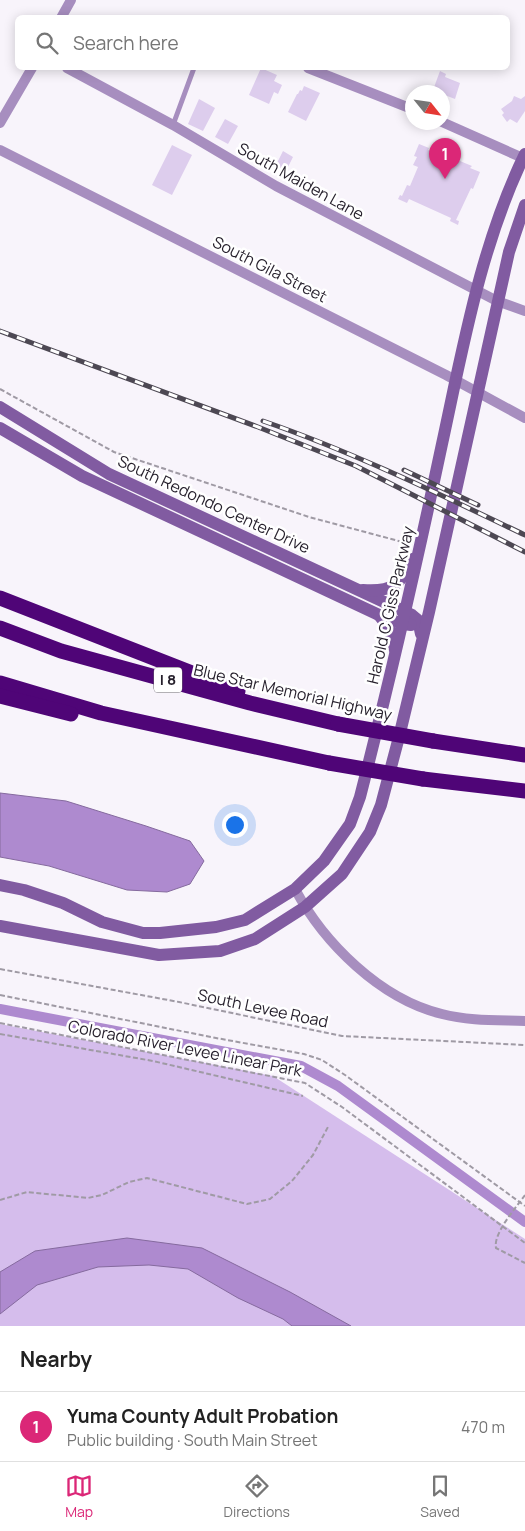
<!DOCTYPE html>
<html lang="en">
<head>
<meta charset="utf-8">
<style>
  body { margin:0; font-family:Manrope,sans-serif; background:#f2f2f2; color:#222 }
  .compass { position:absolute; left:405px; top:85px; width:45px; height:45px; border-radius:50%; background:#fff; box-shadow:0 2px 12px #0003; rotate:120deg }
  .you { position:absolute; left:234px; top:824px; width:18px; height:18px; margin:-12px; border:4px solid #fff; border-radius:50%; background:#1a73e8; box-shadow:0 0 0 8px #1a73e833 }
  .badge { display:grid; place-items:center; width:32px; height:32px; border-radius:50%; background:#db2777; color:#fff; font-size:16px; font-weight:700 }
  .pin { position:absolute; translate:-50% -41px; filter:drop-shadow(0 1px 2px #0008) }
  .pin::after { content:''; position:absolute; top:26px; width:18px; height:15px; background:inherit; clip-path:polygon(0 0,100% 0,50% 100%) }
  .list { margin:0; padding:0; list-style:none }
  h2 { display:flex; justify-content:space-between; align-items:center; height:65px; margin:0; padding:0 20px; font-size:21px }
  h2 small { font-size:16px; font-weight:400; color:#767676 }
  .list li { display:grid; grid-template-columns:32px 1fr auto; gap:15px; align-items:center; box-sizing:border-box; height:70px; padding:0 20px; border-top:1px solid #e0e0e0 }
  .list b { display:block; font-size:19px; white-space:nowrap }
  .list p { margin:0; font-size:16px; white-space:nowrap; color:#767676 }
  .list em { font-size:16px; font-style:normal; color:#767676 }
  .icon { flex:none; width:28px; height:28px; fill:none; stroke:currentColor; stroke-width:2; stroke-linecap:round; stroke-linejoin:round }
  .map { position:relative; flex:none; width:525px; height:1326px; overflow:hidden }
  .search { position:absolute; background:#fff; box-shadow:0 2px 12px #0003; left:15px; right:15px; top:15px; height:55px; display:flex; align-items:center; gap:12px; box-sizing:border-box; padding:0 18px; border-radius:8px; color:#767676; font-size:19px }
  .sheet { height:135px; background:#fff }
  nav { display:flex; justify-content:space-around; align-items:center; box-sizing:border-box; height:70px; border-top:1px solid #e0e0e0; background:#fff; font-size:14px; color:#767676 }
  nav a { display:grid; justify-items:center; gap:2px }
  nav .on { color:#db2777 }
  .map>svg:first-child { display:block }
  .green { fill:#d5bdec }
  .water { fill:#ae8acf; stroke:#856a9e }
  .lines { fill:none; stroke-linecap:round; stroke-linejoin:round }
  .canal { stroke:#ae8acf; stroke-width:10 }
  .building { fill:#ddcded }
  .path { stroke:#9f9aa4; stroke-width:2; stroke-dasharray:5 2.5; stroke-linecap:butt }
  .service { stroke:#a78ebf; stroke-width:5 }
  .minor { stroke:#a78ebf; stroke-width:10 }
  .secondary { stroke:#815ba1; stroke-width:12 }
  .motorway { stroke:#4f0577; stroke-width:15 }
  .rail-casing { stroke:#4d4853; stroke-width:5 }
  .rail { stroke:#fff; stroke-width:3; stroke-dasharray:9; stroke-linecap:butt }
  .motorway-bridge { stroke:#4f0577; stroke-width:15 }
  .labels { text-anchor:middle; stroke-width:5; stroke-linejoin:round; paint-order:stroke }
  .shield { fill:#fff; stroke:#66626b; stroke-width:1 }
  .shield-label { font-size:15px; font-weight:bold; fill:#251f2b }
  .street-label { font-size:16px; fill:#251f2b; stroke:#fff }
</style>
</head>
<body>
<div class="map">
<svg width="525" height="1326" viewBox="0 0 525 1326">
  <rect width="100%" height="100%" fill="#f8f4fb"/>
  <polygon class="green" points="0,1024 273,1076 525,1239 525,1326 0,1326"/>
  <g class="water">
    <polygon points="0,793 66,801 146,826 190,841 204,861 190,884 167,892 127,890 49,866 0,857"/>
    <polygon points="127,1238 202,1248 290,1292 351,1326 292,1326 283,1319 238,1298 188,1269 149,1265 98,1267 37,1285 0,1314 0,1272 35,1251"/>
  </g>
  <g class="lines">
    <polyline class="canal" points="0,1009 301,1066 338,1086 525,1222"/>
  </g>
  <g class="building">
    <polygon points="261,68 277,75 274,81 282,85 278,94 274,92 269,104 249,95"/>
    <polygon points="399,68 419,68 419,70 399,69"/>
    <polygon points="440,71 446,74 445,77 460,83 455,99 442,94 442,92 433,90"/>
    <polygon points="304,86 320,93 306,121 288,112 297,94 298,94 300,90 302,91"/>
    <polygon points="514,96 521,99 525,96 525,111 517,123 510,119 507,122 502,115 504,113 501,109 512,101"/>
    <polygon points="199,99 215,108 203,131 188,124"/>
    <polygon points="225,119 238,126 228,144 215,137"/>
    <polygon points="419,144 429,148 428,150 454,161 455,159 472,166 470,168 480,172 473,189 471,188 456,220 459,221 458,225 450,221 451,218 409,199 407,203 398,199 400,195 402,196 407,185 410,186 418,167 413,165 417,157 414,156"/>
    <polygon points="172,145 192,155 172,195 152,185"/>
    <polygon points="283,151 293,157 287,169 284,167 283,169 277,166 278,164 277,163"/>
  </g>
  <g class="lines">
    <g class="path">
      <polyline points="0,389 114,452 309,517 410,544"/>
      <polyline points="0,969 179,1002 342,1036 525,1045"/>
      <polyline points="0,995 216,1038 304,1054 322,1060 345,1075 525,1206"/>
      <polyline points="0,1023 305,1083 342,1107 525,1243"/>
      <polyline points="0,1034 153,1061 303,1096"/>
      <path d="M525,1195c-9,13 -32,38 -29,53l29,15"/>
      <polyline points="0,1200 27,1192 88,1198 102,1195 129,1182 147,1178 247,1204 270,1199 292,1181 313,1155 329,1125"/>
    </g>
    <polyline class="service" points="173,125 194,68"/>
    <g class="minor">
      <polyline points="61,18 71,0"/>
      <polyline points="67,68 173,125 276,186 497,301 525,311"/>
      <polyline points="308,68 412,109"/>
      <polyline points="442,122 525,159"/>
      <polyline points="0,123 32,68"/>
      <polyline points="0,150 446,375 525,418"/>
      <path d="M295,889c29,54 85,110 147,125 27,7 55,6 83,7"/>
    </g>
    <g class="secondary">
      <polyline points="0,407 109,474 412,615 418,620 421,634"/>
      <polyline points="0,428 82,476 379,615 403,624 411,625"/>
      <path d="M363,590c31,2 37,-5 49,-31"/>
      <polyline points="379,615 389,628 395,650"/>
      <path d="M0,885l24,5 39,13 39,19 41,11h17l56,-6 29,-7 50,-31 29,-28 26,-37 10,-27c30,-117 57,-235 82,-353 21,-97 39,-200 83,-290"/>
      <polyline points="0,926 159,955 220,951 255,939 305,907 342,874 370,832 381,805 399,737 429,612 509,252 525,205"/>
    </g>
    <g class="motorway">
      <polyline points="0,598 238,691"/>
      <polyline points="0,628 61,651 250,703 338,724"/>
      <polyline points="0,683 101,713 329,763"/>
      <polyline points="0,696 71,714"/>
      <polyline points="433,741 525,755"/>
      <polyline points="423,779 525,791"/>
    </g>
    <g class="rail-casing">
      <g id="rail">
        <polyline points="0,331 258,427 356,466 525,552"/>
        <path d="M263,421c90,31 176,73 262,114"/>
        <polyline points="404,470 478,505"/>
      </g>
    </g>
    <use href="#rail" class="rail"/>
    <g class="motorway-bridge">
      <polyline points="338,724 433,741"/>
      <polyline points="329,763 423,779"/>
    </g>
  </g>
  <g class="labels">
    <rect class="shield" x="154" y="667.5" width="28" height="25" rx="4"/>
    <g class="shield-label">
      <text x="168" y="685">I 8</text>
    </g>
    <g class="street-label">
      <text transform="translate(301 181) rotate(29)" y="6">South Maiden Lane</text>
      <text transform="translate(270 269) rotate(27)" y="6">South Gila Street</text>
      <text transform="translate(214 504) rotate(25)" y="6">South Redondo Center Drive</text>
      <text transform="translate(390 605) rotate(-77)" y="6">Harold C Giss Parkway</text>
      <text transform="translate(293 692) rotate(13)" y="6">Blue Star Memorial Highway</text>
      <text transform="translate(263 1008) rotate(12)" y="6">South Levee Road</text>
      <text transform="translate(185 1048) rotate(11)" y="6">Colorado River Levee Linear Park</text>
    </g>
  </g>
</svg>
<svg class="compass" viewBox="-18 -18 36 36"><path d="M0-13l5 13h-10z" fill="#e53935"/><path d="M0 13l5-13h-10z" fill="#767676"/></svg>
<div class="you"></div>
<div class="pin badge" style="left:445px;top:179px">1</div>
<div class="search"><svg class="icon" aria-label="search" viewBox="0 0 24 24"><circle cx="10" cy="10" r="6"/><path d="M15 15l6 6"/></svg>Search here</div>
</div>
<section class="sheet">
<h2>Nearby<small></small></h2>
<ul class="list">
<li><span class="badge">1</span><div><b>Yuma County Adult Probation</b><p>Public building · South Main Street</p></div><em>470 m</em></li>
</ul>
</section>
<nav>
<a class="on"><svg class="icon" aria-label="map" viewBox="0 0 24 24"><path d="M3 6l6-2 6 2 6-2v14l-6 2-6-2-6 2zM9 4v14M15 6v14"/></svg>Map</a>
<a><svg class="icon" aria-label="directions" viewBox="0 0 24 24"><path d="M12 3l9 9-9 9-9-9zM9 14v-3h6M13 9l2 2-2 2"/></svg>Directions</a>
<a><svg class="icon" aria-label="saved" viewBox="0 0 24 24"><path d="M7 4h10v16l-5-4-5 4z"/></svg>Saved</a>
</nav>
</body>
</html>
